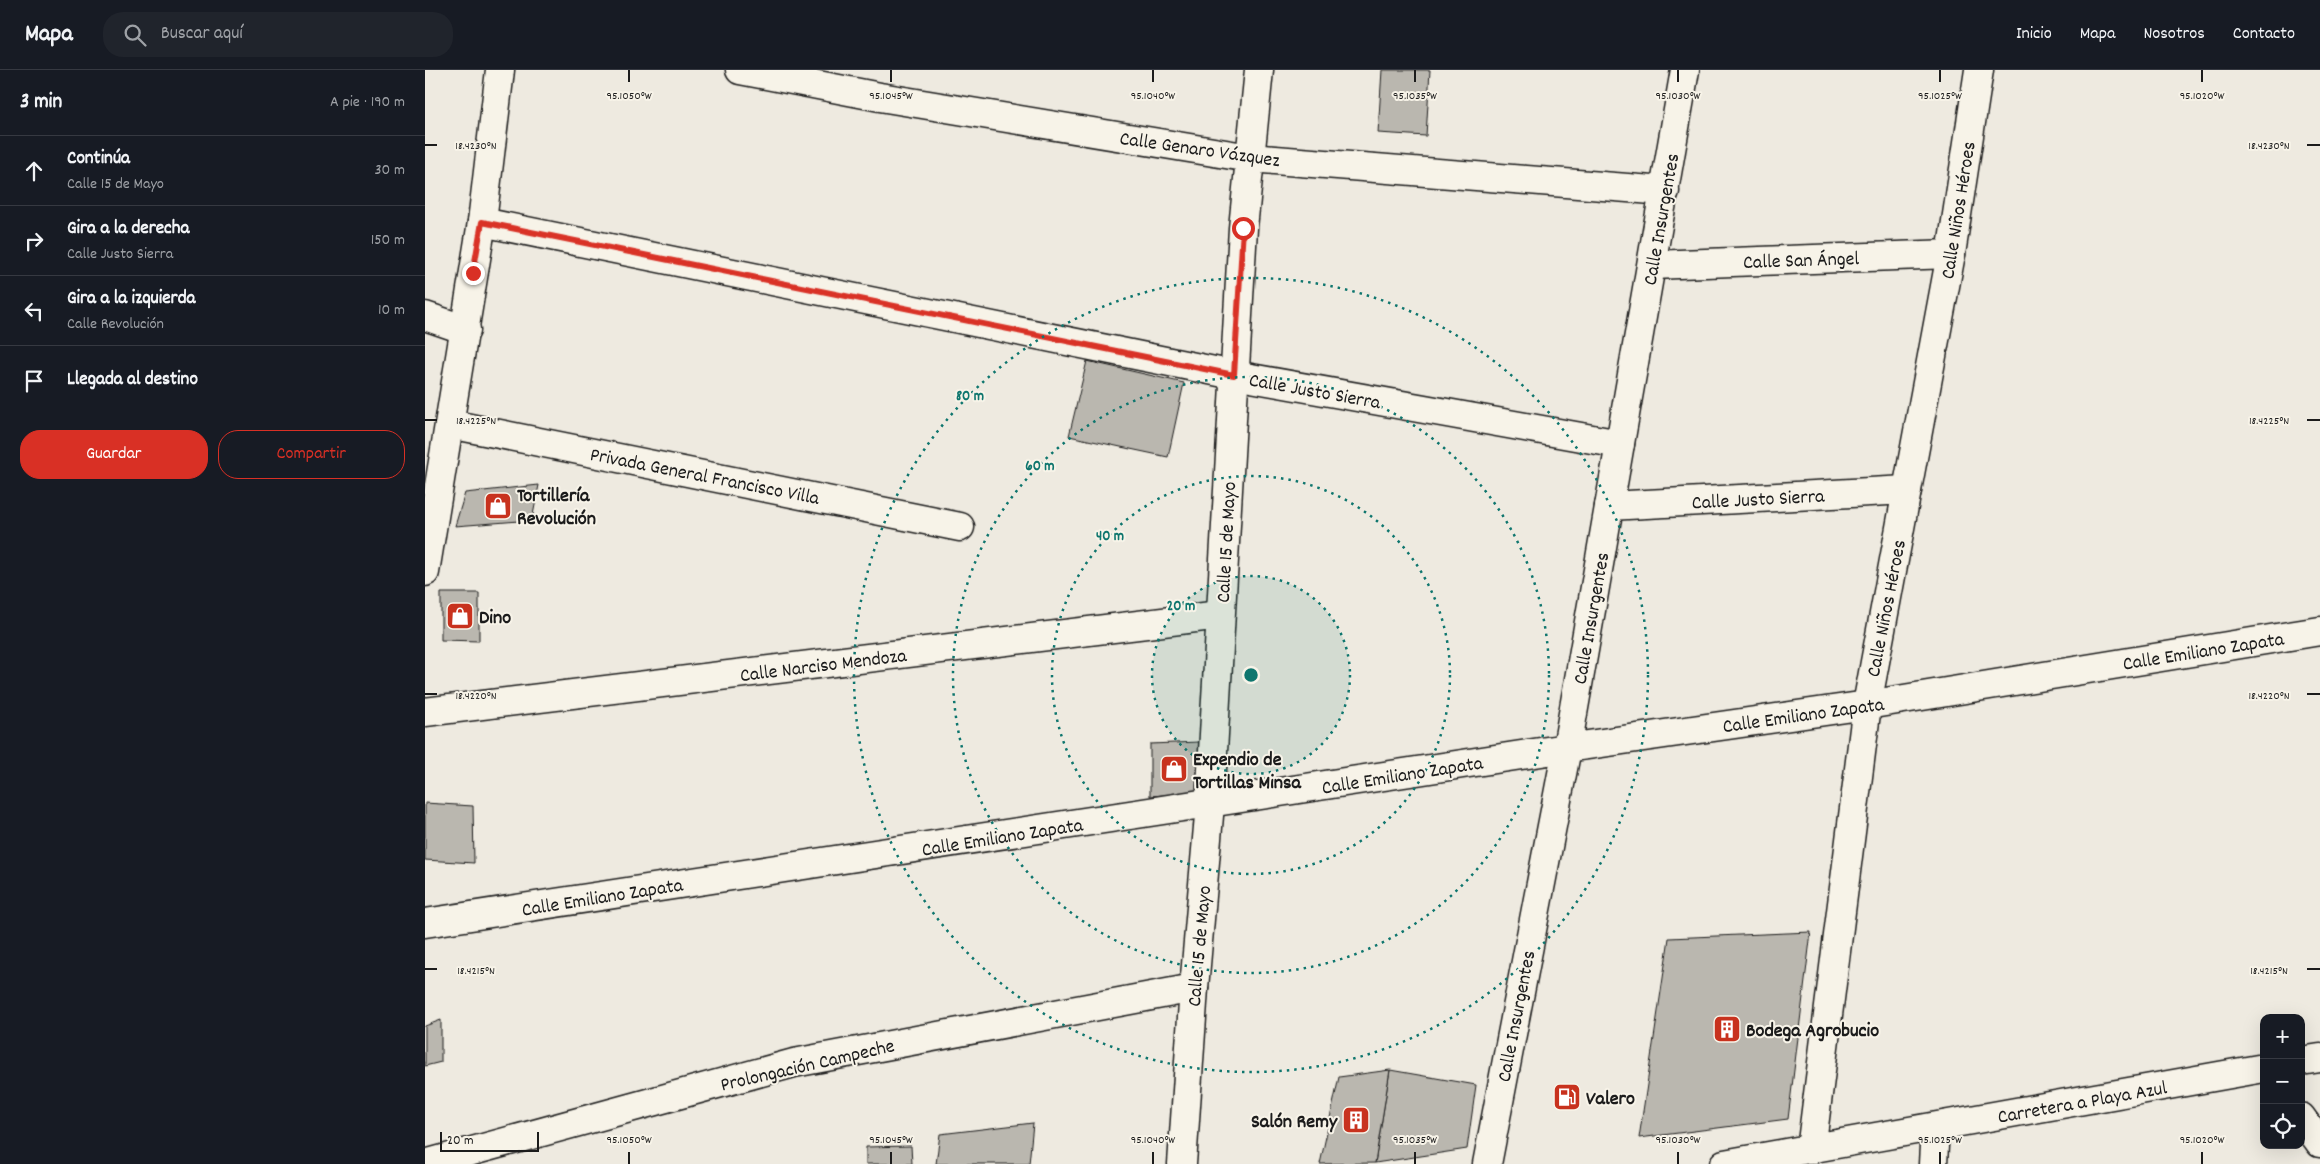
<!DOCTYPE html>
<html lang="es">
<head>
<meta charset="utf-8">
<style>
  body { margin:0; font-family:Dekko,sans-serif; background:#20242c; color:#f1f3f6 }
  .controls { position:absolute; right:15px; bottom:15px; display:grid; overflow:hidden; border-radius:10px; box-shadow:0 5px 20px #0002 }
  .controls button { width:45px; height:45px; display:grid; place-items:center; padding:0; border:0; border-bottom:1px solid #363941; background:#171b24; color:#f1f3f6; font:25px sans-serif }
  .scale { position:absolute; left:15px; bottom:12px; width:99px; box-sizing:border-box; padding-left:5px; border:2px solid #1c1c1c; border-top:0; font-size:14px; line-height:18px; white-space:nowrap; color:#1c1c1c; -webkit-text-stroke:4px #f7f3e8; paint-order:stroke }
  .stop { position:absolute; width:15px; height:15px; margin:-11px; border:4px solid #d93025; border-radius:50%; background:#fff }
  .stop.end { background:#d93025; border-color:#fff; box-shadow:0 1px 5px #0008 }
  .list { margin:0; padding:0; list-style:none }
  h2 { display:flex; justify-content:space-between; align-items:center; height:65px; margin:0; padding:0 20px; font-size:21px }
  h2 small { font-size:16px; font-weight:400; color:#9ea1a6 }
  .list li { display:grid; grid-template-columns:32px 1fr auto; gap:15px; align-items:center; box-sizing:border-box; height:70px; padding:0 20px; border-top:1px solid #363941 }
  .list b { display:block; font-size:19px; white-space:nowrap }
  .list p { margin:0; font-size:16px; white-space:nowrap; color:#9ea1a6 }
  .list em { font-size:16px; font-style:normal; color:#9ea1a6 }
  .actions { display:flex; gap:10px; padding:15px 20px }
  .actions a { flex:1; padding:11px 0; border:1px solid #d93025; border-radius:20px; text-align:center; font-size:18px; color:#d93025 }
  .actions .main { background:#d93025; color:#fff }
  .icon { flex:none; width:28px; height:28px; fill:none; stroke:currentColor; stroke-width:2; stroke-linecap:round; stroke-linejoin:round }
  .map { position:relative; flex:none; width:1895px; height:1094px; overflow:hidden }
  header { display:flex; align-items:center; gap:30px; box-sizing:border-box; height:70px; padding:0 25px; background:#171b24; border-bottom:1px solid #363941 }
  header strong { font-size:24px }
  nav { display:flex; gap:28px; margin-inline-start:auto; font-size:18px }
  .search { width:350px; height:45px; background:#20242c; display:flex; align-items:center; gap:12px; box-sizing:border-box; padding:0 18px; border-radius:20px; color:#9ea1a6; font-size:19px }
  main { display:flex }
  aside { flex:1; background:#171b24 }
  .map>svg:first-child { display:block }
  .building { fill:#bab7af; stroke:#1c1c1c }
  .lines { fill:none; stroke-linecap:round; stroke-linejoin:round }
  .minor-casing { stroke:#1c1c1c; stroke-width:31 }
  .major-casing { stroke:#1c1c1c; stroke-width:31 }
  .minor { stroke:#f7f3e8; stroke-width:28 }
  .major { stroke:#f7f3e8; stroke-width:28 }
  .route { stroke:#d93025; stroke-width:6 }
  .ticks { fill:none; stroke:#1c1c1c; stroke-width:2 }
  .ring { fill:none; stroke:#0f766e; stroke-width:2.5; stroke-dasharray:2.5 5 }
  .labels { text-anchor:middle; stroke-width:4; stroke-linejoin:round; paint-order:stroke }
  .street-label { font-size:20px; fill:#1c1c1c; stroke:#f7f3e8 }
  .poi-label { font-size:20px; font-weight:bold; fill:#1c1c1c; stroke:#f7f3e8; text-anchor:start }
  .ticks-label { font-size:12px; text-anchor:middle; fill:#1c1c1c; stroke:#f7f3e8; stroke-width:4; stroke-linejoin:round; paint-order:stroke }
  .centre { fill:#0f766e; stroke:#f7f3e8; stroke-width:2.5 }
  .ring-label { font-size:15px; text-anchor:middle; font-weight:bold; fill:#0f766e; stroke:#f7f3e8; stroke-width:4; stroke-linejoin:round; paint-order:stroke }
</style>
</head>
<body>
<header>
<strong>Mapa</strong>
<div class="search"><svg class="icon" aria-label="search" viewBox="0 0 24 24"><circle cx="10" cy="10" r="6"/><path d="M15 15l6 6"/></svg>Buscar aquí</div>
<nav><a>Inicio</a><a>Mapa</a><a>Nosotros</a><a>Contacto</a></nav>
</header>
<main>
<aside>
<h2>3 min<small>A pie · 190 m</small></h2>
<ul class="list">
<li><svg class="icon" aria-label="ahead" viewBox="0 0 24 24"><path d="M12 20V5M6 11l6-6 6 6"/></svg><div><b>Continúa</b><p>Calle 15 de Mayo</p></div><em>30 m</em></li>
<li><svg class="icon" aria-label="right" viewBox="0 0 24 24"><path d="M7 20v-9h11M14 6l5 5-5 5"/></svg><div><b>Gira a la derecha</b><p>Calle Justo Sierra</p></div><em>150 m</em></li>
<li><svg class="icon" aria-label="left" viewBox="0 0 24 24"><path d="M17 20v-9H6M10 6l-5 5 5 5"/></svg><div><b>Gira a la izquierda</b><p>Calle Revolución</p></div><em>10 m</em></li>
<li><svg class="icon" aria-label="arrive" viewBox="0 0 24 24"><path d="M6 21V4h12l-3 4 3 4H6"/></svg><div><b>Llegada al destino</b></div></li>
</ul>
<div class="actions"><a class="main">Guardar</a><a>Compartir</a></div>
</aside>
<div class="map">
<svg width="1895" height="1094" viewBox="0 0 1895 1094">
  <rect width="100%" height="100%" fill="#eeeae0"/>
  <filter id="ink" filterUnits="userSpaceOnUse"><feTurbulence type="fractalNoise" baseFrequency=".02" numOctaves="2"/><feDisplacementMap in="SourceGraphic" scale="10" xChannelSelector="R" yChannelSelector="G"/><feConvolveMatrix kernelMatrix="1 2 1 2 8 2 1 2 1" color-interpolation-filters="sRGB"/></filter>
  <g filter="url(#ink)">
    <g class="building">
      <polygon points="957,0 1005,0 1001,66 953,63"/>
      <polygon points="662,291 759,313 743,387 644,366"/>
      <polygon points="114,415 107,450 30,456 40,423"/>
      <polygon points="16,523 54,523 54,571 16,570"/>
      <polygon points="774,672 772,723 725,726 725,674"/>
      <polygon points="0,733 48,736 49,793 0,790"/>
      <polygon points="1386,862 1363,1049 1214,1068 1244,868"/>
      <polygon points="16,950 16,992 0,996 0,956"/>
      <polygon points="965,1000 1051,1015 1042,1079 950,1093"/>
      <polygon points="965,1000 950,1093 895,1094 914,1007"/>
      <polygon points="608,1053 604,1094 511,1094 515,1064"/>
      <polygon points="486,1076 487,1094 441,1094 441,1077"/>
    </g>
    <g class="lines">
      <g class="minor-casing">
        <g id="minor">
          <polyline points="315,0 455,27 825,88 1240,121"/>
          <polyline points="57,152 809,305 1195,374"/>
          <polyline points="1227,195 1526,184"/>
          <polyline points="0,246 41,260"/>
          <polyline points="25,354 535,457"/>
          <polyline points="1184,436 1482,420"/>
          <polyline points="0,502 57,152 75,0"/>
          <polyline points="0,642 795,545"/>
          <polyline points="0,853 1142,678 1442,635 1895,561"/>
          <polyline points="1876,1047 1895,1073"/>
          <polyline points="1386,1080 1442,635 1526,184 1554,0"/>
          <polyline points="0,1094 369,993 769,918"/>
          <polyline points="757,1094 769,918 785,734 818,158 834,0"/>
          <polyline points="1062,1094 1142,678 1260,0"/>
          <polyline points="1508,1094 1510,1057"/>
        </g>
      </g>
      <g class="major-casing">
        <g id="major">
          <polyline points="1876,991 1895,988"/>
          <polyline points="1299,1094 1839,998"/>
        </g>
      </g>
      <use href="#minor" class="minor"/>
      <use href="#major" class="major"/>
    </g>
  </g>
  <g class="lines" filter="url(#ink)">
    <polyline class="route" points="48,203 57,152 809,305 818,158"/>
  </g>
  <path class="ticks" d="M204,0v12M466,0v12M728,0v12M990,0v12M1253,0v12M1515,0v12M1777,0v12M0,75h12M1882,75h13M0,350h12M1882,350h13M0,624h12M1882,624h13M0,899h12M1882,899h13M204,1082v12M466,1082v12M728,1082v12M990,1082v12M1253,1082v12M1515,1082v12M1777,1082v12"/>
  <circle cx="826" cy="605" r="99" fill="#0f766e" fill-opacity=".12"/>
  <g class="ring">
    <circle cx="826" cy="605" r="99"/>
    <circle cx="826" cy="605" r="199"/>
    <circle cx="826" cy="605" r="298"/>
    <circle cx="826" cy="605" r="397"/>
  </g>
  <defs>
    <g id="shop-square" transform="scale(1.4375)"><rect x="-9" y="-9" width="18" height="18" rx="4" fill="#c8321e" stroke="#f7f3e8"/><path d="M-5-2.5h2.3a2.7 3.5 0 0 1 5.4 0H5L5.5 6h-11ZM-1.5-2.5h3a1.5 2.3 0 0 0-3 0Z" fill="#fff"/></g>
    <g id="building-square" transform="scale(1.4375)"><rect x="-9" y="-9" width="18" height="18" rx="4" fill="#c8321e" stroke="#f7f3e8"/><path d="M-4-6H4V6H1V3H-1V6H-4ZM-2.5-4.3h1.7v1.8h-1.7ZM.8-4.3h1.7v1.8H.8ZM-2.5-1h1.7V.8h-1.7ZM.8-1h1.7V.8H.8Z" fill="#fff"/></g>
    <g id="fuel-square" transform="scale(1.4375)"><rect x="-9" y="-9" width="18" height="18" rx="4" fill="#c8321e" stroke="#f7f3e8"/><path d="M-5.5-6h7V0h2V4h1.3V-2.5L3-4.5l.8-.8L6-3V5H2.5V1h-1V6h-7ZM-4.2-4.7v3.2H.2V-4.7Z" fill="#fff"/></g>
  </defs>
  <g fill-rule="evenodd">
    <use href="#shop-square" x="73" y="436"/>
    <use href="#shop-square" x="35" y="546"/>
    <use href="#shop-square" x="749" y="699"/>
    <use href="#building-square" x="1302" y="959"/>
    <use href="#fuel-square" x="1142" y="1027"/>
    <use href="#building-square" x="931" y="1050"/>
  </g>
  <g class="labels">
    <g class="street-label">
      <text transform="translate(775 78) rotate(8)" y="7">Calle Genaro Vázquez</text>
      <text transform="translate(1532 140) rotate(-81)" y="7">Calle Niños Héroes</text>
      <text transform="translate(1235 149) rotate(-80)" y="7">Calle Insurgentes</text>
      <text transform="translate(1376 189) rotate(-2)" y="7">Calle San Ángel</text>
      <text transform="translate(890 320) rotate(10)" y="7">Calle Justo Sierra</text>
      <text transform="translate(280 405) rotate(11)" y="7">Privada General Francisco Villa</text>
      <text transform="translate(1333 428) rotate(-3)" y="7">Calle Justo Sierra</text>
      <text transform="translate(800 472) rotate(-87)" y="7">Calle 15 de Mayo</text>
      <text transform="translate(1460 538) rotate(-79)" y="7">Calle Niños Héroes</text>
      <text transform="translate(1165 548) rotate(-80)" y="7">Calle Insurgentes</text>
      <text transform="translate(1778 580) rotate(-9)" y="7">Calle Emiliano Zapata</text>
      <text transform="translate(398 594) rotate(-7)" y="7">Calle Narciso Mendoza</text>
      <text transform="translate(1378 644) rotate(-8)" y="7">Calle Emiliano Zapata</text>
      <text transform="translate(977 704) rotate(-9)" y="7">Calle Emiliano Zapata</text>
      <text transform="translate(577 766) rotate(-9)" y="7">Calle Emiliano Zapata</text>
      <text transform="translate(177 826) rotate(-9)" y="7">Calle Emiliano Zapata</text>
      <text transform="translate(773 876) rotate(-85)" y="7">Calle 15 de Mayo</text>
      <text transform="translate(1090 946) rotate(-79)" y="7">Calle Insurgentes</text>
      <text transform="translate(382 994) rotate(-13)" y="7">Prolongación Campeche</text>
      <text transform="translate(1657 1031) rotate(-10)" y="7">Carretera a Playa Azul</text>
    </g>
    <g class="poi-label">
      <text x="92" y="431">Tortillería<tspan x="92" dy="23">Revolución</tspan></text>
      <text x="54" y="553">Dino</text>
      <text x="768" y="695">Expendio de<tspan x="768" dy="23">Tortillas Minsa</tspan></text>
      <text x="1321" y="966">Bodega Agrobucio</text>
      <text x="1161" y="1034">Valero</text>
      <text x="912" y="1057" text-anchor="end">Salón Remy</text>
    </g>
  </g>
  <g class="ticks-label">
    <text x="204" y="29">95.1050°W</text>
    <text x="466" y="29">95.1045°W</text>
    <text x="728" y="29">95.1040°W</text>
    <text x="990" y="29">95.1035°W</text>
    <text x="1253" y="29">95.1030°W</text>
    <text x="1515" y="29">95.1025°W</text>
    <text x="1777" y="29">95.1020°W</text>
    <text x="51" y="79">18.4230°N</text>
    <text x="1844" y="79">18.4230°N</text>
    <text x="51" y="354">18.4225°N</text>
    <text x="1844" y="354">18.4225°N</text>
    <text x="51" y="629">18.4220°N</text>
    <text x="1844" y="629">18.4220°N</text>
    <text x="51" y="904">18.4215°N</text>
    <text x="1844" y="904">18.4215°N</text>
    <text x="204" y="1073">95.1050°W</text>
    <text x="466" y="1073">95.1045°W</text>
    <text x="728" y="1073">95.1040°W</text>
    <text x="990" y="1073">95.1035°W</text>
    <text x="1253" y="1073">95.1030°W</text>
    <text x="1515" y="1073">95.1025°W</text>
    <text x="1777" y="1073">95.1020°W</text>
  </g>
  <circle cx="826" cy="605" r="8" class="centre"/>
  <g class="ring-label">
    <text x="545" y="330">80 m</text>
    <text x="615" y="400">60 m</text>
    <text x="685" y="470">40 m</text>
    <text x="756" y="540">20 m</text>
  </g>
</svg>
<div class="controls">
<button>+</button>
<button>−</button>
<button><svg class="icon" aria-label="locate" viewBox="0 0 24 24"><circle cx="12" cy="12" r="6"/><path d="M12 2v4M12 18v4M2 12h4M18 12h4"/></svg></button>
</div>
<div class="scale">20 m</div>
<div class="stop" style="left:818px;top:158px"></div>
<div class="stop end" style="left:48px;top:203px"></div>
</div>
</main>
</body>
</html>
